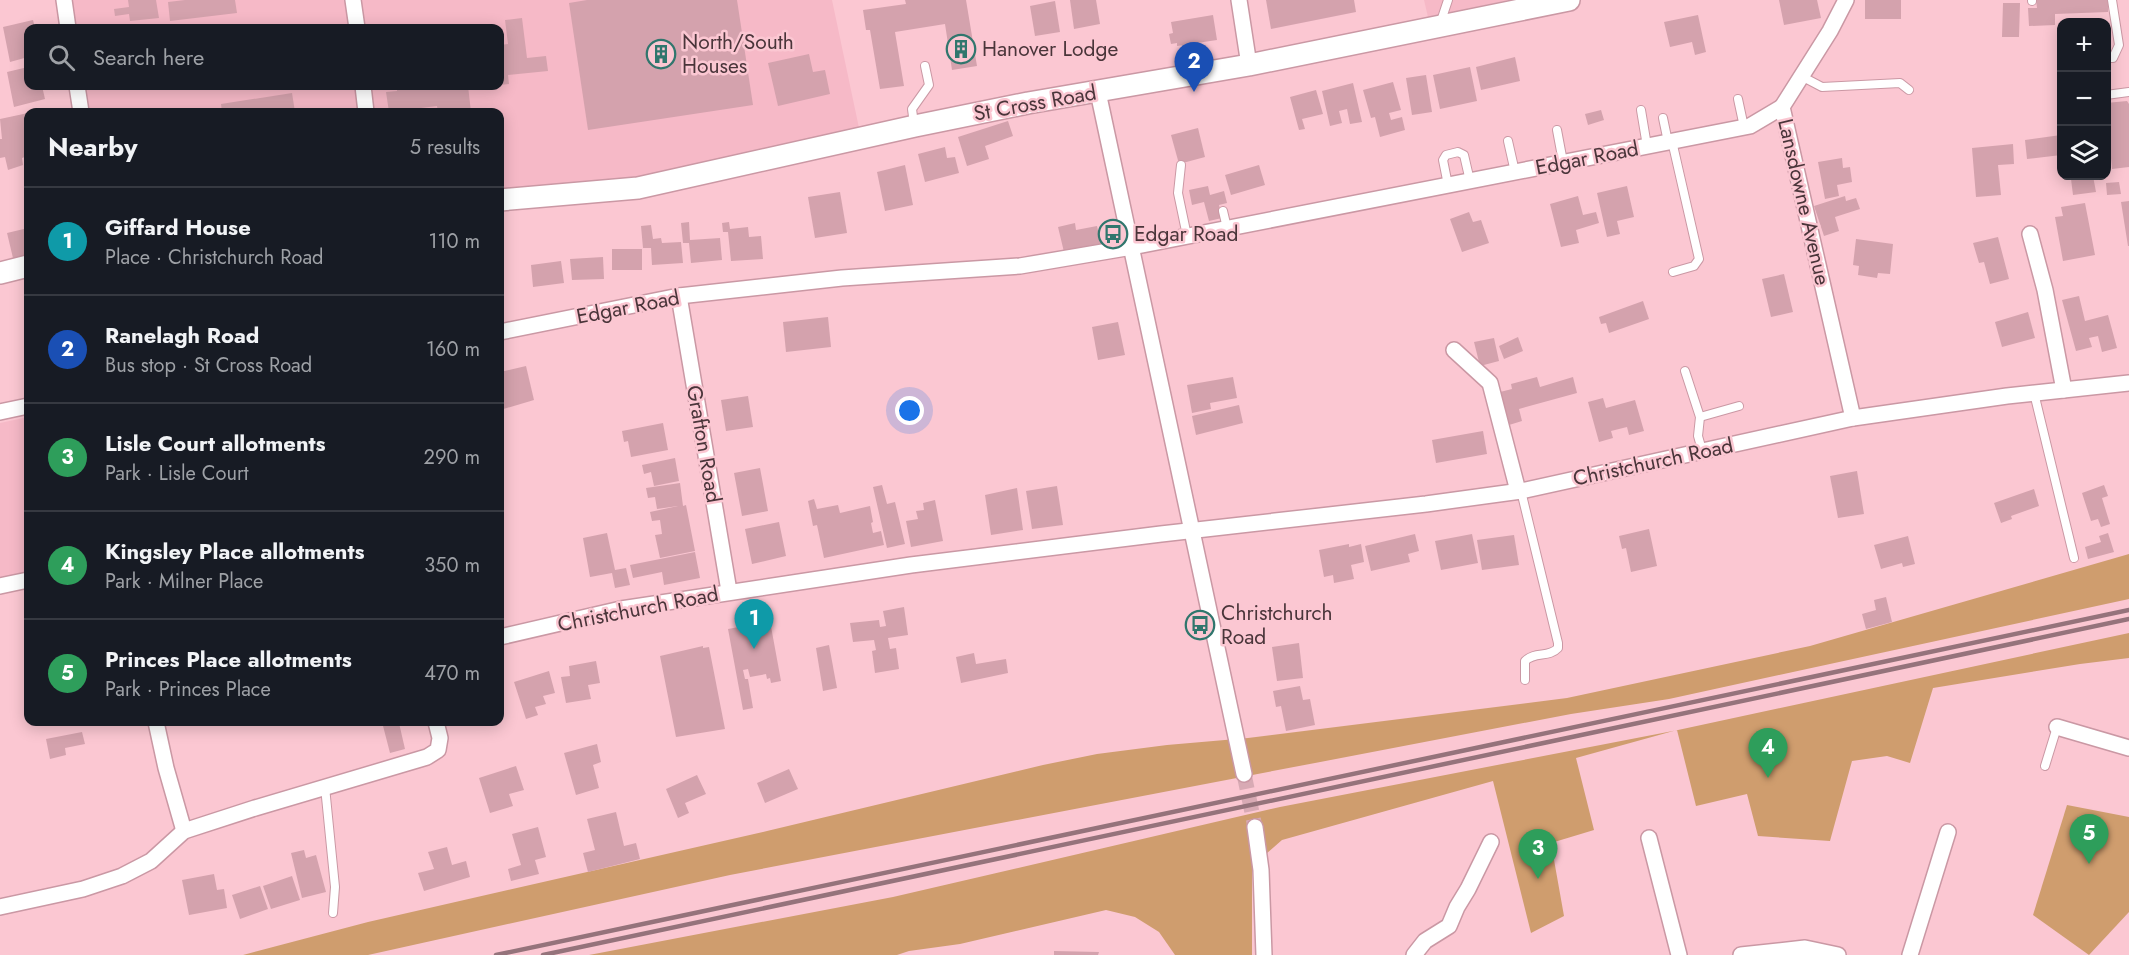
<!DOCTYPE html>
<html lang="en">
<head>
<meta charset="utf-8">
<style>
  body { margin:0; font-family:Jost,sans-serif; background:#242831; color:#f1f3f6 }
  .controls { position:absolute; right:18px; top:18px; display:grid; overflow:hidden; border-radius:12px; box-shadow:0 3px 15px #0003 }
  .controls button { width:54px; height:54px; display:grid; place-items:center; padding:0; border:0; border-bottom:2px solid #363941; background:#171b24; color:#f1f3f6; font:30px sans-serif }
  .you { position:absolute; left:910px; top:411px; width:21px; height:21px; margin:-15px; border:4px solid #fff; border-radius:50%; background:#1a73e8; box-shadow:0 0 0 9px #1a73e833 }
  .badge { display:grid; place-items:center; width:39px; height:39px; border-radius:50%; background:#1a73e8; color:#fff; font-size:20px; font-weight:700 }
  .pin { position:absolute; translate:-50% -50px; filter:drop-shadow(0 2px 3px #0008) }
  .pin::after { content:''; position:absolute; top:32px; width:21px; height:18px; background:inherit; clip-path:polygon(0 0,100% 0,50% 100%) }
  .list { margin:0; padding:0; list-style:none }
  h2 { display:flex; justify-content:space-between; align-items:center; height:78px; margin:0; padding:0 24px; font-size:26px }
  h2 small { font-size:20px; font-weight:400; color:#9ea1a6 }
  .list li { display:grid; grid-template-columns:39px 1fr auto; gap:18px; align-items:center; box-sizing:border-box; height:108px; padding:0 24px; border-top:2px solid #363941 }
  .list b { display:block; font-size:22px; white-space:nowrap }
  .list p { margin:0; font-size:20px; white-space:nowrap; color:#9ea1a6 }
  .list em { font-size:20px; font-style:normal; color:#9ea1a6 }
  .icon { flex:none; width:33px; height:33px; fill:none; stroke:currentColor; stroke-width:2; stroke-linecap:round; stroke-linejoin:round }
  .map { position:relative; flex:none; width:2129px; height:955px; overflow:hidden }
  .search { position:absolute; background:#171b24; box-shadow:0 3px 15px #0003; left:24px; top:24px; width:480px; height:66px; display:flex; align-items:center; gap:15px; box-sizing:border-box; padding:0 21px; border-radius:12px; color:#9ea1a6; font-size:22px }
  .panel { position:absolute; background:#171b24; box-shadow:0 3px 15px #0003; left:24px; top:108px; width:480px; height:618px; border-radius:12px }
  .map>svg:first-child { display:block }
  .built { fill:#f6b9c7 }
  .green { fill:#cf9d6e }
  .building { fill:#d4a2ad }
  .lines { fill:none; stroke-linecap:round; stroke-linejoin:round }
  .street-tunnel { stroke:#d8aab4; stroke-width:15; stroke-dasharray:15 8; stroke-linecap:butt }
  .lane-casing { stroke:#ca98a4; stroke-width:10 }
  .street-casing { stroke:#ca98a4; stroke-width:18 }
  .secondary-casing { stroke:#ca98a4; stroke-width:24 }
  .lane { stroke:#fff; stroke-width:8 }
  .street { stroke:#fff; stroke-width:15 }
  .secondary { stroke:#fff; stroke-width:21 }
  .rail { stroke:#95737b; stroke-width:4.5 }
  .labels { text-anchor:middle; stroke-width:5; stroke-linejoin:round; paint-order:stroke }
  .poi-label { font-size:21px; fill:#4a353a; stroke:#fbc7d2; text-anchor:start }
  .street-label { font-size:21px; fill:#4a353a; stroke:#fbc7d2 }
</style>
</head>
<body>
<div class="map">
<svg width="2129" height="955" viewBox="0 0 2129 955">
  <rect width="100%" height="100%" fill="#fbc7d2"/>
  <g class="built">
    <polygon points="70,0 832,0 859,128 639,178 500,191 500,112 87,112 83,86 500,86 500,28 74,28"/>
    <polygon points="1424,0 1509,0 1428,17"/>
    <polygon points="28,417 28,574 0,580 0,423"/>
  </g>
  <g class="green">
    <polygon points="2129,554 2129,599 1669,699 1571,714 730,875 368,955 243,955 368,922 767,831 1043,765 1097,754 1167,745 1248,738 1567,698 1810,646"/>
    <polygon points="2129,633 2129,658 2080,664 1933,688 1910,763 1887,756 1852,761 1830,841 1758,836 1747,794 1696,806 1677,730 1576,758 1594,830 1551,843 1564,916 1531,933 1493,781 1282,840 1252,866 1252,955 1175,955 1159,932 1135,917 1106,910 960,944 909,951 897,955 589,955 893,897 1280,807 1678,730"/>
    <polygon points="2067,805 2129,817 2129,912 2089,955 2033,915"/>
  </g>
  <g class="building">
    <polygon points="128,0 156,0 159,18 130,21 129,14 115,16 114,9 129,7"/>
    <polygon points="185,0 235,0 237,13 170,21 168,2"/>
    <polygon points="587,0 737,0 753,105 588,130 569,3"/>
    <polygon points="905,0 966,0 977,66 952,70 945,24 895,32 904,86 880,89 870,30 866,30 863,10 906,4"/>
    <polygon points="1070,0 1096,0 1100,24 1074,29"/>
    <polygon points="1266,0 1354,0 1356,12 1271,29"/>
    <polygon points="1779,0 1817,0 1821,18 1784,25"/>
    <rect x="1865" y="0" width="36" height="19"/>
    <polygon points="2036,0 2108,0 2108,12 2055,14 2055,25 2029,26 2028,8 2037,8"/>
    <polygon points="1055,1 1060,32 1035,36 1030,6"/>
    <polygon points="2003,3 2020,3 2019,37 2002,37"/>
    <polygon points="1213,15 1217,40 1177,46 1177,43 1171,44 1169,34 1173,33 1171,22"/>
    <polygon points="1698,15 1706,52 1695,55 1692,42 1670,47 1664,22"/>
    <polygon points="522,18 527,58 546,56 548,71 508,75 509,84 500,85 500,45 508,44 505,20"/>
    <polygon points="33,20 35,28 28,28 28,57 10,62 3,27"/>
    <polygon points="809,54 813,72 825,70 830,94 778,106 768,63"/>
    <polygon points="1515,57 1520,81 1481,90 1476,67"/>
    <polygon points="28,67 28,86 42,86 45,99 14,107 7,72"/>
    <polygon points="1470,67 1477,101 1440,109 1433,75"/>
    <polygon points="1426,75 1432,112 1412,115 1406,78"/>
    <polygon points="1393,82 1401,110 1389,113 1391,120 1402,117 1405,130 1380,137 1375,117 1371,118 1363,90"/>
    <polygon points="1353,83 1362,122 1350,124 1347,109 1339,111 1342,123 1330,126 1322,91"/>
    <polygon points="397,86 468,86 471,112 438,112 437,106 389,112 386,92 397,91"/>
    <polygon points="1316,90 1323,114 1302,119 1305,129 1299,130 1290,97"/>
    <polygon points="292,93 295,112 222,112 221,104"/>
    <polygon points="2127,101 2129,104 2129,167 2112,169 2109,138 2106,139 2106,103"/>
    <polygon points="1601,110 1604,120 1588,125 1585,114"/>
    <polygon points="28,113 28,156 22,158 23,165 8,170 5,157 0,158 0,139 2,139 0,119"/>
    <polygon points="1008,121 1013,136 985,146 989,159 967,166 958,137"/>
    <polygon points="1198,128 1205,157 1179,164 1171,135"/>
    <polygon points="2061,135 2061,155 2027,159 2025,140"/>
    <polygon points="2013,144 2014,164 1998,165 2001,195 1976,197 1972,148"/>
    <polygon points="945,147 947,158 955,157 959,173 925,182 918,154"/>
    <polygon points="1842,158 1843,168 1850,167 1852,182 1837,185 1839,196 1825,199 1818,162"/>
    <polygon points="905,165 913,205 885,211 877,172"/>
    <polygon points="1259,165 1265,185 1231,195 1225,175"/>
    <polygon points="2063,176 2093,176 2096,192 2073,195 2071,179 2064,180"/>
    <polygon points="2119,182 2121,194 2107,195 2106,183"/>
    <polygon points="1208,186 1210,195 1224,191 1227,203 1219,205 1222,218 1209,221 1204,202 1192,205 1189,190"/>
    <polygon points="1627,186 1634,217 1617,221 1620,234 1607,237 1597,193"/>
    <polygon points="840,192 847,233 815,238 808,197"/>
    <polygon points="1578,196 1583,215 1596,212 1599,223 1576,230 1579,243 1561,247 1550,204"/>
    <polygon points="1845,196 1846,201 1856,198 1860,209 1835,217 1839,231 1824,236 1814,206"/>
    <polygon points="2129,201 2129,246 2128,246 2121,202"/>
    <polygon points="2085,203 2095,255 2063,261 2055,217 2063,216 2061,207"/>
    <polygon points="1469,212 1473,222 1481,220 1489,243 1462,252 1450,219"/>
    <polygon points="689,222 690,240 720,238 722,260 691,263 689,243 683,243 681,223"/>
    <polygon points="729,222 730,229 748,227 749,237 761,236 763,259 731,261 728,232 723,232 722,223"/>
    <polygon points="1075,223 1076,230 1097,226 1101,244 1064,252 1058,227"/>
    <polygon points="651,225 653,239 661,238 662,243 681,242 683,263 652,265 651,248 643,248 641,226"/>
    <polygon points="28,228 28,255 13,258 7,233"/>
    <polygon points="1998,237 2009,279 1990,284 1984,262 1979,263 1973,243"/>
    <polygon points="1856,239 1893,244 1890,274 1878,273 1877,278 1858,275 1859,266 1853,265"/>
    <rect x="612" y="249" width="30" height="21"/>
    <polygon points="603,257 604,279 572,280 570,259"/>
    <polygon points="561,261 564,283 533,287 531,265"/>
    <polygon points="1784,274 1793,312 1771,317 1762,279"/>
    <polygon points="2079,296 2085,321 2108,315 2117,348 2102,352 2098,336 2089,338 2092,347 2076,351 2062,300"/>
    <polygon points="1643,301 1649,319 1609,333 1606,323 1601,324 1599,317"/>
    <polygon points="2028,312 2035,338 2002,347 1995,322"/>
    <polygon points="828,317 831,347 786,352 783,322"/>
    <polygon points="1118,322 1125,355 1098,360 1092,327"/>
    <polygon points="1518,337 1523,351 1504,359 1499,346"/>
    <polygon points="1494,338 1499,361 1480,366 1474,342"/>
    <polygon points="526,366 534,400 500,410 500,372"/>
    <polygon points="1233,377 1237,398 1210,403 1211,409 1192,413 1187,385"/>
    <polygon points="1537,377 1540,387 1573,377 1577,393 1519,409 1522,421 1509,425 1500,392 1512,389 1511,384"/>
    <polygon points="748,396 753,427 726,431 721,400"/>
    <polygon points="1603,398 1606,408 1635,400 1644,431 1629,435 1627,427 1611,431 1613,438 1599,442 1588,402"/>
    <polygon points="1239,405 1243,423 1196,435 1192,416"/>
    <polygon points="663,423 668,450 631,457 628,441 624,442 622,431"/>
    <polygon points="1483,431 1487,454 1436,463 1432,440"/>
    <polygon points="675,458 679,481 654,486 651,472 644,474 642,465"/>
    <polygon points="760,468 768,511 742,516 734,473"/>
    <polygon points="1857,471 1864,514 1838,518 1830,476"/>
    <polygon points="680,483 683,506 686,505 695,551 660,558 655,535 662,534 660,520 652,521 650,512 678,506 657,509 655,497 648,498 646,488"/>
    <polygon points="882,485 887,504 895,502 905,544 887,548 873,487"/>
    <polygon points="2104,485 2108,496 2102,498 2110,524 2101,527 2098,519 2091,521 2082,493"/>
    <polygon points="1057,486 1063,525 1032,529 1026,491"/>
    <polygon points="1017,488 1023,530 991,535 985,495"/>
    <polygon points="2034,489 2039,506 2011,516 2012,519 2001,523 1994,503"/>
    <polygon points="814,499 817,509 838,505 840,513 870,506 873,522 871,523 873,533 881,531 884,545 824,558 817,525 813,526 808,501"/>
    <polygon points="935,500 943,541 911,547 906,521 918,519 916,511 924,510 923,503"/>
    <polygon points="779,522 786,556 752,564 745,529"/>
    <polygon points="1649,529 1657,566 1631,572 1626,548 1622,549 1619,536"/>
    <polygon points="607,533 615,570 626,568 630,585 615,588 612,573 590,577 583,538"/>
    <polygon points="2108,533 2114,552 2088,559 2085,547 2101,542 2099,536"/>
    <polygon points="1415,534 1419,551 1408,554 1410,562 1371,571 1365,546"/>
    <polygon points="1472,534 1478,563 1441,570 1435,541"/>
    <polygon points="1514,535 1519,565 1482,570 1477,540"/>
    <polygon points="1908,536 1915,564 1903,567 1902,563 1881,569 1874,545"/>
    <polygon points="1349,544 1349,547 1361,544 1364,562 1351,565 1354,579 1334,583 1333,575 1324,577 1319,550"/>
    <polygon points="695,552 700,578 664,585 662,572 633,578 630,565"/>
    <polygon points="1886,597 1892,622 1866,629 1862,614 1876,610 1874,600"/>
    <polygon points="904,607 908,635 888,638 890,649 896,648 899,669 875,673 872,651 876,650 874,640 853,642 850,623 879,620 880,627 886,626 883,611"/>
    <polygon points="770,621 781,681 771,683 770,678 767,679 766,674 750,677 748,669 743,670 745,679 748,679 753,708 743,710 728,629"/>
    <polygon points="1299,643 1303,678 1277,681 1272,647"/>
    <polygon points="829,645 837,688 823,691 816,648"/>
    <polygon points="703,646 703,648 709,647 725,729 676,737 660,656"/>
    <polygon points="974,653 976,664 1006,659 1008,673 961,683 956,657"/>
    <polygon points="596,661 600,683 588,685 591,699 566,703 561,677 570,676 569,666"/>
    <polygon points="549,671 555,693 543,696 546,704 535,707 538,715 526,719 514,682"/>
    <polygon points="1300,686 1303,700 1310,699 1315,725 1286,731 1281,706 1276,707 1273,691"/>
    <polygon points="382,722 403,722 399,723 405,749 390,753"/>
    <polygon points="82,732 85,744 65,748 66,755 50,759 46,739"/>
    <polygon points="597,744 601,762 593,765 599,788 576,795 564,753"/>
    <polygon points="516,766 524,790 509,794 513,806 490,813 479,778"/>
    <polygon points="789,769 798,789 765,803 757,783"/>
    <polygon points="697,775 706,794 685,803 689,813 678,818 666,789"/>
    <polygon points="616,812 624,846 636,843 640,859 588,872 583,853 595,850 587,819"/>
    <polygon points="538,827 546,857 535,860 539,874 511,881 508,869 521,865 512,834"/>
    <polygon points="447,847 452,865 466,861 470,877 424,891 418,873 434,869 428,852"/>
    <polygon points="304,850 306,858 316,855 326,892 302,898 291,853"/>
    <polygon points="214,874 217,890 224,889 227,908 189,915 182,880"/>
    <polygon points="292,876 300,900 271,909 263,886"/>
    <polygon points="260,886 268,909 240,919 232,895"/>
    <polygon points="1054,951 1099,952 1098,955 1054,955"/>
  </g>
  <g class="lines">
    <polyline class="street-tunnel" points="1244,774 1255,827"/>
    <g class="lane-casing">
      <g id="lane">
        <polyline points="2032,0 2032,1"/>
        <polyline points="1440,24 1448,0"/>
        <polyline points="2106,58 2113,58 2119,45 2112,0"/>
        <polyline points="1803,77 1822,87 1900,83 1909,90"/>
        <polyline points="2106,95 2129,92"/>
        <polyline points="1738,99 1744,127"/>
        <polyline points="1641,110 1647,146"/>
        <polyline points="1663,118 1668,142"/>
        <polyline points="914,124 912,109 929,85 925,66"/>
        <polyline points="1557,130 1563,162"/>
        <polyline points="1508,141 1515,172"/>
        <polyline points="1672,141 1699,259 1694,266 1673,272"/>
        <polyline points="1181,165 1178,193 1187,236"/>
        <polyline points="1448,185 1443,160 1446,155 1458,152 1464,155 1470,181"/>
        <polyline points="1223,211 1227,228"/>
        <polyline points="1685,371 1700,417 1698,436 1702,450"/>
        <polyline points="2034,393 2074,558"/>
        <polyline points="1700,417 1739,406"/>
        <path d="M1521,491l37,152v5c-9,10 -23,3 -33,13v19"/>
        <polyline points="2045,766 2057,727"/>
        <polyline points="325,787 335,887 333,913"/>
      </g>
    </g>
    <g class="street-casing">
      <g id="street">
        <polyline points="64,0 68,28"/>
        <polyline points="353,0 357,28"/>
        <polyline points="1239,0 1249,65"/>
        <polyline points="1846,0 1830,31 1782,107 1853,418"/>
        <polyline points="77,86 81,112"/>
        <polyline points="363,86 366,112"/>
        <polyline points="1098,92 1244,774"/>
        <polyline points="2030,234 2045,290 2064,390"/>
        <polyline points="679,296 729,591"/>
        <polyline points="500,332 679,296 842,278 1020,266 1132,247 1750,126 1782,107"/>
        <polyline points="1454,350 1490,383 1518,491"/>
        <polyline points="0,412 28,406"/>
        <polyline points="0,586 28,580"/>
        <polyline points="500,637 621,609 911,565 1161,534 1426,504 1521,491 1853,418 2007,396 2129,383"/>
        <polyline points="156,722 166,768 184,831"/>
        <polyline points="2057,727 2129,748"/>
        <polyline points="1255,827 1261,870 1264,955"/>
        <polyline points="1649,838 1679,955"/>
        <polyline points="0,907 83,889 122,876 151,861 184,831 255,808 427,757 438,750 440,738 436,722"/>
        <polyline points="1414,955 1425,941 1449,926 1457,907 1468,889 1491,842"/>
        <polyline points="1741,955 1805,948 1838,955"/>
        <polyline points="1910,955 1948,832"/>
      </g>
    </g>
    <g class="secondary-casing">
      <g id="secondary">
        <polyline points="500,200 638,188 915,126 1028,103 1249,65 1569,0"/>
        <polyline points="0,273 28,266"/>
      </g>
    </g>
    <use href="#lane" class="lane"/>
    <use href="#street" class="street"/>
    <use href="#secondary" class="secondary"/>
    <g class="rail">
      <polyline points="496,955 2129,610"/>
      <polyline points="543,955 2129,619"/>
    </g>
  </g>
  <defs>
    <g id="building-ring" transform="scale(1.5)"><circle r="9.5" fill="#fbc7d2" stroke="#30766d" stroke-width="1.5"/><path d="M-4-6H4V6H1V3H-1V6H-4ZM-2.5-4.3h1.7v1.8h-1.7ZM.8-4.3h1.7v1.8H.8ZM-2.5-1h1.7V.8h-1.7ZM.8-1h1.7V.8H.8Z" fill="#30766d"/></g>
    <g id="bus-ring" transform="scale(1.5)"><circle r="9.5" fill="#fbc7d2" stroke="#30766d" stroke-width="1.5"/><path d="M-5-6H5V4H4V6H2V4H-2V6H-4V4H-5ZM-3.5-4V0h7V-4ZM-3.5 1.2v1.5H-2V1.2ZM2 1.2v1.5H3.5V1.2Z" fill="#30766d"/></g>
  </defs>
  <g fill-rule="evenodd">
    <use href="#building-ring" x="961" y="49"/>
    <use href="#building-ring" x="661" y="54"/>
    <use href="#bus-ring" x="1113" y="234"/>
    <use href="#bus-ring" x="1200" y="625"/>
  </g>
  <g class="labels">
    <g class="poi-label">
      <text x="682" y="49">North/South<tspan x="682" dy="24">Houses</tspan></text>
      <text x="982" y="56">Hanover Lodge</text>
      <text x="1134" y="241">Edgar Road</text>
      <text x="1221" y="620">Christchurch<tspan x="1221" dy="24">Road</tspan></text>
    </g>
    <g class="street-label">
      <text transform="translate(1035 103) rotate(-10)" y="7">St Cross Road</text>
      <text transform="translate(1587 158) rotate(-11)" y="7">Edgar Road</text>
      <text transform="translate(1804 202) rotate(77)" y="7">Lansdowne Avenue</text>
      <text transform="translate(628 307) rotate(-11)" y="7">Edgar Road</text>
      <text transform="translate(704 444) rotate(80)" y="7">Grafton Road</text>
      <text transform="translate(1653 462) rotate(-12)" y="7">Christchurch Road</text>
      <text transform="translate(638 609) rotate(-11)" y="7">Christchurch Road</text>
    </g>
  </g>
</svg>
<div class="controls">
<button>+</button>
<button>−</button>
<button><svg class="icon" aria-label="layers" viewBox="0 0 24 24"><path d="M12 4l9 5-9 5-9-5zM3 14l9 5 9-5"/></svg></button>
</div>
<div class="you"></div>
<div class="pin badge" style="left:754px;top:649px;background:#0f9aa8">1</div>
<div class="pin badge" style="left:1194px;top:92px;background:#1a4fb4">2</div>
<div class="pin badge" style="left:1538px;top:879px;background:#2e9e5b">3</div>
<div class="pin badge" style="left:1768px;top:778px;background:#2e9e5b">4</div>
<div class="pin badge" style="left:2089px;top:864px;background:#2e9e5b">5</div>
<div class="search"><svg class="icon" aria-label="search" viewBox="0 0 24 24"><circle cx="10" cy="10" r="6"/><path d="M15 15l6 6"/></svg>Search here</div>
<section class="panel">
<h2>Nearby<small>5 results</small></h2>
<ul class="list">
<li><span class="badge" style="background:#0f9aa8">1</span><div><b>Giffard House</b><p>Place · Christchurch Road</p></div><em>110 m</em></li>
<li><span class="badge" style="background:#1a4fb4">2</span><div><b>Ranelagh Road</b><p>Bus stop · St Cross Road</p></div><em>160 m</em></li>
<li><span class="badge" style="background:#2e9e5b">3</span><div><b>Lisle Court allotments</b><p>Park · Lisle Court</p></div><em>290 m</em></li>
<li><span class="badge" style="background:#2e9e5b">4</span><div><b>Kingsley Place allotments</b><p>Park · Milner Place</p></div><em>350 m</em></li>
<li><span class="badge" style="background:#2e9e5b">5</span><div><b>Princes Place allotments</b><p>Park · Princes Place</p></div><em>470 m</em></li>
</ul>
</section>
</div>
</body>
</html>
